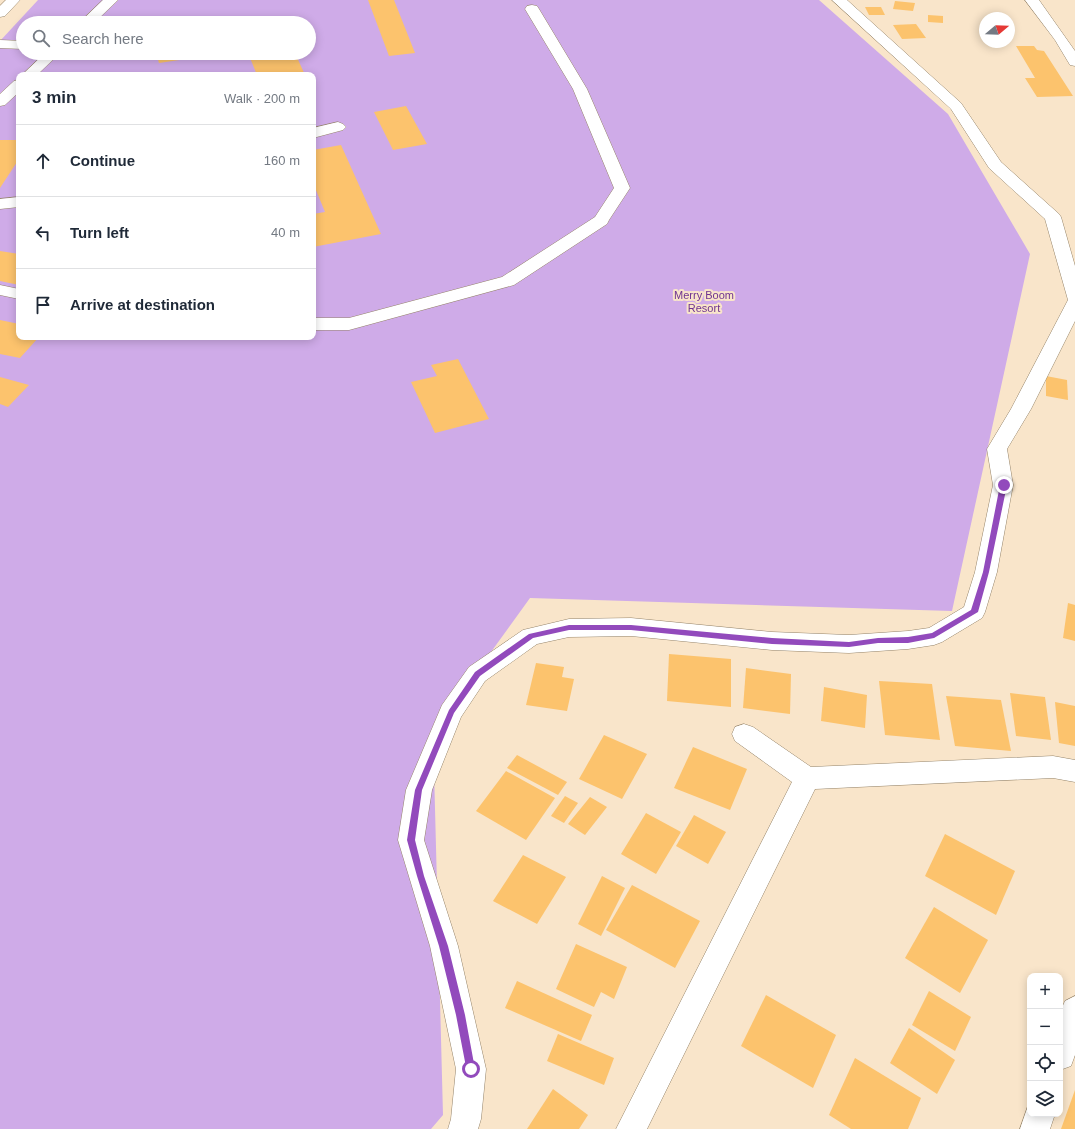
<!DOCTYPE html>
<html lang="en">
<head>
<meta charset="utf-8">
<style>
  body { margin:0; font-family:Arial,sans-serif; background:#f6f6f7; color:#1f2937 }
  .controls { position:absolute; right:12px; bottom:12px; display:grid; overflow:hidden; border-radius:8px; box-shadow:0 2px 10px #0003 }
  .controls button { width:36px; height:36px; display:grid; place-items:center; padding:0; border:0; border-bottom:1px solid #e0e1e3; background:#fff; color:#1f2937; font:20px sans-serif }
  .compass { position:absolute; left:979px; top:12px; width:36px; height:36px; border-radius:50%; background:#fff; box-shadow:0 2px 10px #0003; rotate:71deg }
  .stop { position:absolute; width:12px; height:12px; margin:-9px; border:3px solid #924abc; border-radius:50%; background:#fff }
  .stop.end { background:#924abc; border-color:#fff; box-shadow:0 1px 4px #0008 }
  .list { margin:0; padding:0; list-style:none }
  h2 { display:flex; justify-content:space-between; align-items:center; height:52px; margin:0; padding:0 16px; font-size:17px }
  h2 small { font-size:13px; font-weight:400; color:#747a83 }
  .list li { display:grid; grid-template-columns:26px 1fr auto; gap:12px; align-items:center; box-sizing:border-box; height:72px; padding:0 16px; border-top:1px solid #e0e1e3 }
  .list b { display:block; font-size:15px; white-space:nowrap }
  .list em { font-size:13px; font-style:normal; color:#747a83 }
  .icon { flex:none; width:22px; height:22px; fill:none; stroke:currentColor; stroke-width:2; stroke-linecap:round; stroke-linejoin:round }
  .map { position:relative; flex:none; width:1075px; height:1129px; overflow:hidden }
  .search { position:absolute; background:#fff; box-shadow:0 2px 10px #0003; left:16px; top:16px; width:300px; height:44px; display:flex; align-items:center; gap:10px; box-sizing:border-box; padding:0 14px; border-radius:22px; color:#747a83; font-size:15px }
  .panel { position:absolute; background:#fff; box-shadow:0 2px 10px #0003; left:16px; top:72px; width:300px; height:268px; border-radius:8px }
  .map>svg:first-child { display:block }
  .green { fill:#cfabe8; fill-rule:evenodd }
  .building { fill:#fcc36d }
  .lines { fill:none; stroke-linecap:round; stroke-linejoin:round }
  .street-casing { stroke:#95846a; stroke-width:1 }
  .street { fill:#fff; fill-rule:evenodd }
  .route { fill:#924abc }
  .labels { text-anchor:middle; stroke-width:4; stroke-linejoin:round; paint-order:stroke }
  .park-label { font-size:11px; fill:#6f3491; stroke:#f9e5ca }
</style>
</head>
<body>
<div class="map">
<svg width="1075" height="1129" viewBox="0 0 1075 1129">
  <rect width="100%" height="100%" fill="#f9e5ca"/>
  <path class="green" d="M38,0h781l129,114 82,140 -78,357 -422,-13 -97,134 10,383 -12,14h-431v-1088zM23,23h286v30h-286zM19,75h294v262h-294z"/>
  <g class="building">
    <polygon points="368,0 394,0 415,53 389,56"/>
    <polygon points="895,1 915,3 913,11 893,9"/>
    <polygon points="865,7 881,7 885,15 869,15"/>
    <polygon points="928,15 943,16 943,23 928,22"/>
    <polygon points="916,24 926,38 902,39 893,25"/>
    <polygon points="1016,46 1034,46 1037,50 1044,51 1073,96 1037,97 1025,78 1035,78"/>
    <polygon points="156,53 220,53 220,54 159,63"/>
    <polygon points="248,53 295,53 305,75 257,75"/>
    <polygon points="406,106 427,144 393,150 374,112"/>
    <polygon points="0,140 19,140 19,159 0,188"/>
    <polygon points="341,145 381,234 313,247 313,214 325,212 313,183 313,150"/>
    <polygon points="0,251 19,254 19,285 0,281"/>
    <polygon points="0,320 19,324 19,337 39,337 20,358 0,354"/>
    <polygon points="458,359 489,419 435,433 411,382 437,376 431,365"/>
    <polygon points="1046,376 1067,380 1068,400 1046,396"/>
    <polygon points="0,377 29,385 8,407 0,404"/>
    <polygon points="1068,603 1075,605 1075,641 1063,638"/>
    <polygon points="669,654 731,659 731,707 667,701"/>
    <polygon points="536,663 564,667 562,677 574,679 567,711 526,705"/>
    <polygon points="746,668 791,674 790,714 743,708"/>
    <polygon points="879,681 932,684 940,740 885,735"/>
    <polygon points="824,687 867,695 865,728 821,721"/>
    <polygon points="1010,693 1045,697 1051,740 1016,736"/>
    <polygon points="946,696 1001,700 1011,751 955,746"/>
    <polygon points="1055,702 1075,706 1075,746 1059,743"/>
    <polygon points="604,735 647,754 622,799 579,779"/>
    <polygon points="693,747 747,769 730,810 674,788"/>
    <polygon points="517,755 567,782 558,795 507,768"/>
    <polygon points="506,771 555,798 526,840 476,811"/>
    <polygon points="565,796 578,803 564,823 551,816"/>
    <polygon points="590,797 607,807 585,835 568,824"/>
    <polygon points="646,813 681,832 656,874 621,854"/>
    <polygon points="694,815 726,832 708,864 676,846"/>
    <polygon points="945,834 1015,871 996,915 925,876"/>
    <polygon points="523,855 566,877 537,924 493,901"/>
    <polygon points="602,876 625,888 601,936 578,924"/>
    <polygon points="632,885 700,921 675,968 606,930"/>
    <polygon points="934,907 988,940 960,993 905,958"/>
    <polygon points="576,944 627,967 614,999 601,992 594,1007 556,989"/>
    <polygon points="517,981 592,1015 581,1041 505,1008"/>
    <polygon points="929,991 971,1017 955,1051 912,1025"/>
    <polygon points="766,995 836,1035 813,1088 741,1046"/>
    <polygon points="909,1028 955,1060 937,1094 890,1063"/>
    <polygon points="558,1034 614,1058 604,1085 547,1061"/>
    <polygon points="855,1058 921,1098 908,1129 851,1129 829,1115"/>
    <polygon points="553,1089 588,1115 579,1129 527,1129"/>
    <polygon points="1075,1090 1075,1129 1061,1129"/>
  </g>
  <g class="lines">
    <g class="street-casing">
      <g id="street">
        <polygon points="6,0 20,0 5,16 0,17 0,6"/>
        <polygon points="103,0 118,0 94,23 79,23"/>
        <polygon points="832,0 847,0 961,103 1001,162 1059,214 1061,217 1075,266 1075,321 1031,409 1007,449 1013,485 997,572 985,612 982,618 942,642 934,645 908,649 849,653 772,650 631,636 569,637 537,644 485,681 461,717 432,790 424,840 458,946 486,1069 481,1119 478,1129 448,1129 451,1119 456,1069 430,946 398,840 406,790 442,705 469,667 523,630 569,619 631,618 772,632 849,635 908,631 929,628 964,607 975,572 993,485 987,449 1011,409 1068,300 1045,219 989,168 951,109"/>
        <polygon points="1025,0 1039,0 1075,51 1075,66 1070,65 1055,40"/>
        <polygon points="532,5 537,6 539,9 587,89 630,188 609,220 607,224 514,285 349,330 313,330 313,318 349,318 502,277 595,217 614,188 573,89 525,9 527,6"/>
        <polygon points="0,40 23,41 23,49 0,48"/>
        <polygon points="45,53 60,53 37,75 22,75"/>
        <polygon points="19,80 19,92 5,105 0,106 0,94 14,81"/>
        <polygon points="338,122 343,124 346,127 343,130 313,138 313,128"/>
        <polygon points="19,197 19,207 0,209 0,199"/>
        <polygon points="0,285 19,289 19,299 0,295"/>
        <polygon points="744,724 753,727 811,767 1053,756 1075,760 1075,782 1053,778 815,789 647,1129 616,1129 792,782 735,741 732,734 735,727"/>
        <polygon points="1075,996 1075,1055 1071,1066 1060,1070 1060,1012 1065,1001"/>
        <polygon points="1029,1103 1030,1114 1055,1114 1050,1129 1020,1129"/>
      </g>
    </g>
    <use href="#street" class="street"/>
  </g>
  <polygon class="route" points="1004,482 1007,485 989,572 978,612 934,638 908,643 878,643 849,647 772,644 631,630 569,630 533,638 480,676 454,713 422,790 415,840 424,876 448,946 465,1015 475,1069 474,1072 471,1073 467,1072 456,1015 439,946 417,876 407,840 415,790 449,710 475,672 529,634 569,625 631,625 772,638 849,642 878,638 908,637 932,633 971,610 983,572 1000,485"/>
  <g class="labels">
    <g class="park-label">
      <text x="704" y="299">Merry Boom<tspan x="704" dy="13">Resort</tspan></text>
    </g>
  </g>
</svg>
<div class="controls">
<button>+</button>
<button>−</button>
<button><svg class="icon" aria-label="locate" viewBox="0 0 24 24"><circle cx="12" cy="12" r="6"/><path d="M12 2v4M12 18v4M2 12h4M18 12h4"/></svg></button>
<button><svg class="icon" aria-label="layers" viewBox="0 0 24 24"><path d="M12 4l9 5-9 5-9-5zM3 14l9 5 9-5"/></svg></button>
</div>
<svg class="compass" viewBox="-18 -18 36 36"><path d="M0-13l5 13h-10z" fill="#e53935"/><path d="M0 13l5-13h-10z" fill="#747a83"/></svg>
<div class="stop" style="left:471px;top:1069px"></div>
<div class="stop end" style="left:1004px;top:485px"></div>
<div class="search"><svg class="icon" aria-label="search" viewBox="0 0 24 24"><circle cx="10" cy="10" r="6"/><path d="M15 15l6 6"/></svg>Search here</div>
<section class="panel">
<h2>3 min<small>Walk · 200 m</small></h2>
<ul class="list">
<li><svg class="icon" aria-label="ahead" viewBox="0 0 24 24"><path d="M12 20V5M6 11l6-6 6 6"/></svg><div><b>Continue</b></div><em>160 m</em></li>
<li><svg class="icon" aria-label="left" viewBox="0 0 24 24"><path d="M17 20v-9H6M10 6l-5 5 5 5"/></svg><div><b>Turn left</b></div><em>40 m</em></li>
<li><svg class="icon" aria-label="arrive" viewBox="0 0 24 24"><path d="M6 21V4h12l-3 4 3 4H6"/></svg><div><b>Arrive at destination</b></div></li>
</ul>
</section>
</div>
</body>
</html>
